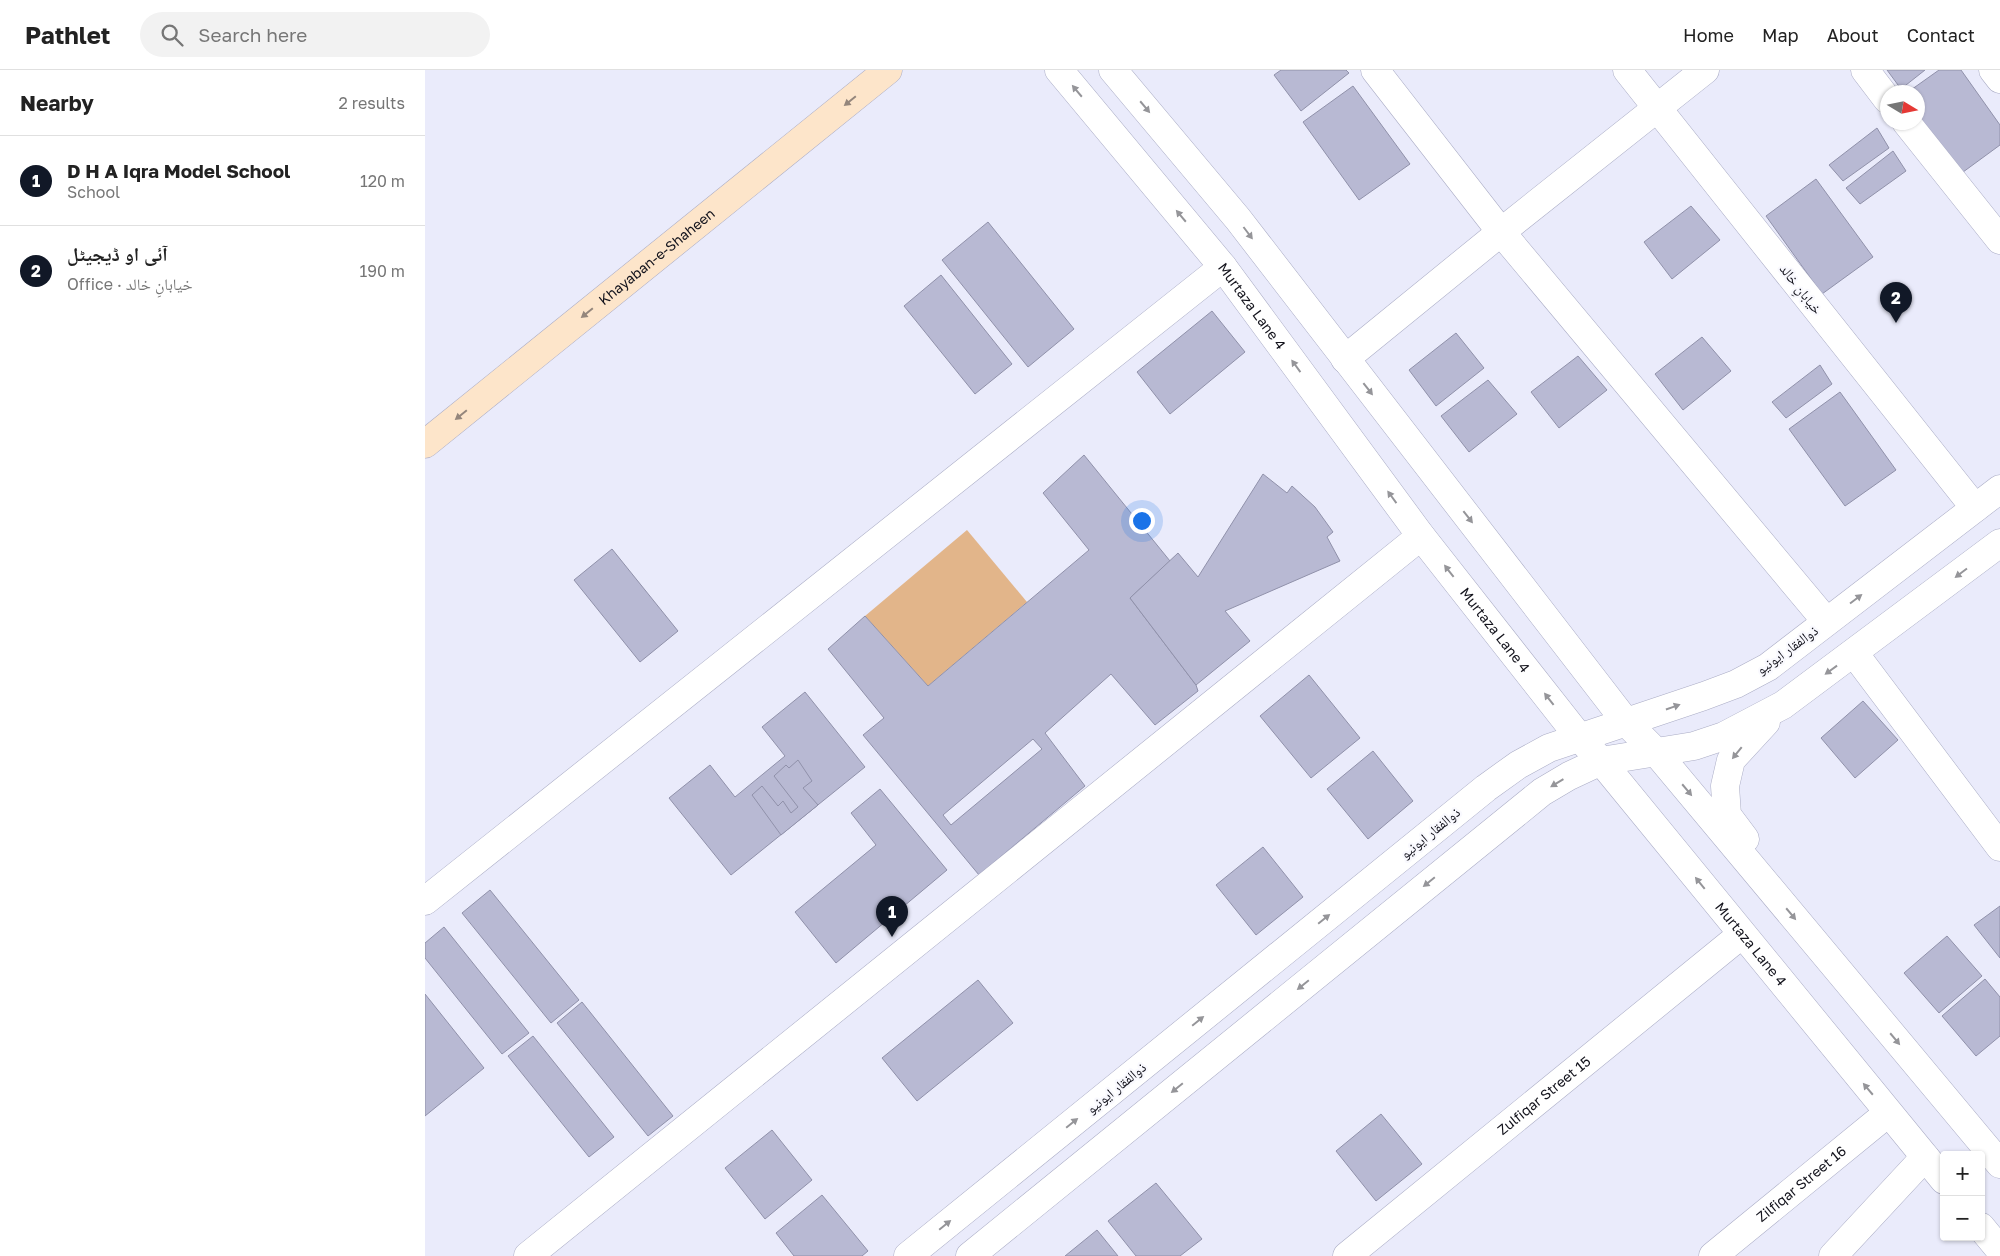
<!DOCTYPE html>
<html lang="en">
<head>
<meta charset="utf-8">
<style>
  body { margin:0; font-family:"Golos Text","Noto Naskh Arabic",sans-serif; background:#f2f2f2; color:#222 }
  .controls { position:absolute; right:15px; bottom:15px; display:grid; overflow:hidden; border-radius:5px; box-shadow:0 1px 4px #0004 }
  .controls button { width:45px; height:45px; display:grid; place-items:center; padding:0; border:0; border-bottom:1px solid #e0e0e0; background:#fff; color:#222; font:25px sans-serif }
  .compass { position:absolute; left:1455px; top:15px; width:45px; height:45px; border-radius:50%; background:#fff; box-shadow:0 1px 4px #0004; rotate:100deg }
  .you { position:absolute; left:716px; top:450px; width:18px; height:18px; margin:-12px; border:4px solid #fff; border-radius:50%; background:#1a73e8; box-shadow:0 0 0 8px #1a73e833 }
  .badge { display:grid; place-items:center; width:32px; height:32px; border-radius:50%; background:#111827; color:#fff; font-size:16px; font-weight:700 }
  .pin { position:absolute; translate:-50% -41px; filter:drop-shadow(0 1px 2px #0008) }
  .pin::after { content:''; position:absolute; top:26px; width:18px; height:15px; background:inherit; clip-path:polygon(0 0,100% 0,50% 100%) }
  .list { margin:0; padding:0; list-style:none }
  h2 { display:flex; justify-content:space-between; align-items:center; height:65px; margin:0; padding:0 20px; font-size:21px }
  h2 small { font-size:16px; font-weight:400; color:#767676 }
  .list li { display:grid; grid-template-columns:32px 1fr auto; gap:15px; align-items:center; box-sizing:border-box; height:90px; padding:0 20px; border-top:1px solid #e0e0e0 }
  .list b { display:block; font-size:19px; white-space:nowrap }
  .list p { margin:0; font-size:16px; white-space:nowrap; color:#767676 }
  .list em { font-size:16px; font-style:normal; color:#767676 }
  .icon { flex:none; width:28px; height:28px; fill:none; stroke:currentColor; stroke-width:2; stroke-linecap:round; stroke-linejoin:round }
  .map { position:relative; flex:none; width:1575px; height:1186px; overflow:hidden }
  header { display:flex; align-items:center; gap:30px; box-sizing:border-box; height:70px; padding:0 25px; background:#fff; border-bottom:1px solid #e0e0e0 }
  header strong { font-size:24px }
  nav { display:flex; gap:28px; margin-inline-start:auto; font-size:18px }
  .search { width:350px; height:45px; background:#f2f2f2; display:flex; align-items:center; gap:12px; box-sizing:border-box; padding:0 18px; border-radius:28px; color:#767676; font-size:19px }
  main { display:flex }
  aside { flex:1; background:#fff }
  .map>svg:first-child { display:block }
  .green { fill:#e2b58a }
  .building { fill:#b8b9d3; stroke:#9091aa; fill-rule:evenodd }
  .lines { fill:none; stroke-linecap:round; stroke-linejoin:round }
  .minor-casing { stroke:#aaacc5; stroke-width:29 }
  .tertiary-casing { stroke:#aaacc5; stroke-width:29 }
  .secondary-casing { stroke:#aaacc5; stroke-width:29 }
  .minor { stroke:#fff; stroke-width:28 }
  .tertiary { stroke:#fff; stroke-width:28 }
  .secondary { stroke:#fde5ca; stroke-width:28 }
  .oneway { fill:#959599 }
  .oneway2 { fill:#94867c }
  .labels { text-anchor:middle; stroke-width:4.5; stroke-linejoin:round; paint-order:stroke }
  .street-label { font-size:14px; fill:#13131c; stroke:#f9f9fe }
</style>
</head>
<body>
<header>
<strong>Pathlet</strong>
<div class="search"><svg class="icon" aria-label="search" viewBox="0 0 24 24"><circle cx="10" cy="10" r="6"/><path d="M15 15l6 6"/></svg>Search here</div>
<nav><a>Home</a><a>Map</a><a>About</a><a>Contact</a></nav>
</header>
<main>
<aside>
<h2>Nearby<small>2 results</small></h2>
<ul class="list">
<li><span class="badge">1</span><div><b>D H A Iqra Model School</b><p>School</p></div><em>120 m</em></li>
<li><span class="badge">2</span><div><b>آئی او ڈیجیٹل</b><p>Office · خیابانِ خالد</p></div><em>190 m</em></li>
</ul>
</aside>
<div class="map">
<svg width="1575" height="1186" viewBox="0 0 1575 1186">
  <rect width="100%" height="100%" fill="#eaebfb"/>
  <polygon class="green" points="542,460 602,532 503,616 440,546"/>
  <g class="building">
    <polygon points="856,0 921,0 924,3 876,41 849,5"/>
    <polygon points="1462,0 1500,0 1476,19"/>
    <polygon points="1514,0 1536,0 1575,55 1575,75 1534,105 1492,47 1492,22 1483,22"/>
    <polygon points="928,16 985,94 934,130 878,52"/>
    <polygon points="1452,58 1464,78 1418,111 1404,95"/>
    <polygon points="1468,81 1481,101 1435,134 1421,118"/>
    <polygon points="1391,109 1448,187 1397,224 1341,146"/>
    <polygon points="1266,136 1295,170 1247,209 1219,172"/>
    <polygon points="563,152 649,259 603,297 517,190"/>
    <polygon points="516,205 587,294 550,324 479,236"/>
    <polygon points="787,241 820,282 745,344 712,302"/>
    <polygon points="1031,263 1059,298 1011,336 984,300"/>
    <polygon points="1277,267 1306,301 1258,340 1230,304"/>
    <polygon points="1153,286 1182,320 1134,358 1106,322"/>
    <polygon points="1395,295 1407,314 1361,348 1347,332"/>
    <polygon points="1063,310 1092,344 1044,382 1016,346"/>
    <polygon points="1415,322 1471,400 1420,436 1364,359"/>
    <path d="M659,385l86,106 -40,37 66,87 2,6 -43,34 -44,-51 -66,59 40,53 -106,89 -116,-140 21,-17 -56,-69 37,-33 63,70 161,-136 -46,-57zM608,669l9,10 -91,76 -8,-10z"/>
    <polygon points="838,404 862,423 867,416 890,437 908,462 902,467 915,491 800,541 825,571 771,615 705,528 753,483 773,507"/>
    <polygon points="187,479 253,561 215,592 149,510"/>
    <polygon points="884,605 935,668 886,708 835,646"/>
    <polygon points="380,622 440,697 306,805 244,728 285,695 310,727 360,686 337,657"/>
    <polygon points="1438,631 1473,670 1430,708 1396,668"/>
    <polygon points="948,681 988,731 943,769 902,719"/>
    <polygon points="373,690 387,711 378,718 393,735 356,765 327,725 337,716 353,736 358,731 366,743 373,737 349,706 361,695 364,698"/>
    <polygon points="455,719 522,800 411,893 370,842 451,775 426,743"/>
    <polygon points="838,777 878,827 831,865 791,815"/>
    <polygon points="65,820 154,930 126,953 37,843"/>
    <polygon points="1575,836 1575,888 1549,855"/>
    <polygon points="19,857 104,963 77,984 0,888 0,873"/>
    <polygon points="1522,866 1557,906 1514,943 1479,903"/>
    <polygon points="1560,909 1575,927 1575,966 1551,986 1517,946"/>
    <polygon points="553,910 588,953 492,1031 457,988"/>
    <polygon points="0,924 59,998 0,1046"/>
    <polygon points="157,932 248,1046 223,1066 132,953"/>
    <polygon points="108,966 189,1067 164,1087 83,986"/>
    <polygon points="956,1044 997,1094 951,1131 911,1081"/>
    <polygon points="347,1060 387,1110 340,1149 300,1098"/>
    <polygon points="731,1113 777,1169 755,1186 711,1186 683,1151"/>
    <polygon points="397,1125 443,1181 437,1186 369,1186 351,1163"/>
    <polygon points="672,1160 693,1186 640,1186"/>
  </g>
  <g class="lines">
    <g class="minor-casing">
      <g id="minor">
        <polyline points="950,0 1076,162 1401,551"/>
        <polyline points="1202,0 1550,438"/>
        <polyline points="1440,0 1462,29"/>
        <polyline points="1568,0 1575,9"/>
        <polyline points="1481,52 1575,170"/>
        <polyline points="920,289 1076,162 1280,0"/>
        <polyline points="1429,583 1575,777"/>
        <polyline points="0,831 798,197"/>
        <polyline points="103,1186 996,466"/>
        <path id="s1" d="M922,1186l394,-321"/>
        <path id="s2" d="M1288,1186l175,-143"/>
        <polyline points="1408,1186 1500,1087"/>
      </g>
    </g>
    <g class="tertiary-casing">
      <g id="tertiary">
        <path id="s3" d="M634,0l164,197 198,269 158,201 22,24 343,419"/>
        <polyline points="688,0 813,149 1201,652 1231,682 1575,1094"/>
        <polyline points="1320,769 1302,745 1300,716 1306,690 1341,652"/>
        <polyline points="1556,1157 1575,1180"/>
        <polyline points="483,1186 1061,718 1093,695 1124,678 1279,626 1311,614 1343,597 1575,419"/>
        <polyline points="545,1186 1117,722 1144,706 1176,691 1269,676 1299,666 1358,635 1575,473"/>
      </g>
    </g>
    <g class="secondary-casing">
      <g id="secondary">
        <path id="s4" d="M0,374l463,-374"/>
      </g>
    </g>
    <use href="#minor" class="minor"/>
    <use href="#tertiary" class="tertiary"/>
    <use href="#secondary" class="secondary"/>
  </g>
  <defs><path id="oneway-solid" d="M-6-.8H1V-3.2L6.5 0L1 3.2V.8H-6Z" transform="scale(1.25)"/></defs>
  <g class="oneway">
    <use href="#oneway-solid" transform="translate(652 21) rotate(-130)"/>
    <use href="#oneway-solid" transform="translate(720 37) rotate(50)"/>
    <use href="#oneway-solid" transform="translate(756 146) rotate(-130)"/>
    <use href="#oneway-solid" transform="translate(823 163) rotate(53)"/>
    <use href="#oneway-solid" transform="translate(871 296) rotate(-126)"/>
    <use href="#oneway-solid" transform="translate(943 319) rotate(52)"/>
    <use href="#oneway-solid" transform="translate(967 427) rotate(-126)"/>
    <use href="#oneway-solid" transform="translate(1043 447) rotate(52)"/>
    <use href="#oneway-solid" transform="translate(1024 501) rotate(-128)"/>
    <use href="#oneway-solid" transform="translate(1536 503) rotate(143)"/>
    <use href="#oneway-solid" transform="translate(1431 529) rotate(-37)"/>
    <use href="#oneway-solid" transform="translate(1406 600) rotate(144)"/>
    <use href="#oneway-solid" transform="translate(1124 629) rotate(-128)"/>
    <use href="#oneway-solid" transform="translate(1248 637) rotate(-19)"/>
    <use href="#oneway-solid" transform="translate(1312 683) rotate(129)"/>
    <use href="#oneway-solid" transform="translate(1132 713) rotate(149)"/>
    <use href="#oneway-solid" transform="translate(1262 720) rotate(50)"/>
    <use href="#oneway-solid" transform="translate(1004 812) rotate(141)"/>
    <use href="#oneway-solid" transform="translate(1275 813) rotate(-129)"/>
    <use href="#oneway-solid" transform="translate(1366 844) rotate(50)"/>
    <use href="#oneway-solid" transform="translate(899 849) rotate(-39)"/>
    <use href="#oneway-solid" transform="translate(878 915) rotate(141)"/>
    <use href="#oneway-solid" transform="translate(773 951) rotate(-39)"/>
    <use href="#oneway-solid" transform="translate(1470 969) rotate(50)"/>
    <use href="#oneway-solid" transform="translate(752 1018) rotate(141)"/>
    <use href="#oneway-solid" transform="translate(1443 1019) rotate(-130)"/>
    <use href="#oneway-solid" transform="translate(647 1053) rotate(-39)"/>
    <use href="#oneway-solid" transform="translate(520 1155) rotate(-39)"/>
  </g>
  <g class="oneway2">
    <use href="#oneway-solid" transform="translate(425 31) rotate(141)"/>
    <use href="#oneway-solid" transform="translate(162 243) rotate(141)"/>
    <use href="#oneway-solid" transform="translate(36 345) rotate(141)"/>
  </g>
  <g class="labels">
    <g class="street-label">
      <text dy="5" stroke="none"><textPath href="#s4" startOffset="298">Khayaban-e-Shaheen</textPath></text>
      <text transform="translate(1376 219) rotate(52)" y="5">خیابانِ خالد</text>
      <text dy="5" stroke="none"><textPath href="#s3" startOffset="305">Murtaza Lane 4</textPath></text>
      <text dy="5" stroke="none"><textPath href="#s3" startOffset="710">Murtaza Lane 4</textPath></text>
      <text transform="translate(1362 580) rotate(-36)" y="5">ذوالفقار ایونیو</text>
      <text transform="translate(1005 763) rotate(-39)" y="5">ذوالفقار ایونیو</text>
      <text dy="5" stroke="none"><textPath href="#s3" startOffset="1115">Murtaza Lane 4</textPath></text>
      <text transform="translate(691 1018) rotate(-39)" y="5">ذوالفقار ایونیو</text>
      <text dy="5" stroke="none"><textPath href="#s1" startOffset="254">Zulfiqar Street 15</textPath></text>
      <text dy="5" stroke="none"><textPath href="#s2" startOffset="114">Zilfiqar Street 16</textPath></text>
    </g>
  </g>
</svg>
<div class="controls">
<button>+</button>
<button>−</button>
</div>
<svg class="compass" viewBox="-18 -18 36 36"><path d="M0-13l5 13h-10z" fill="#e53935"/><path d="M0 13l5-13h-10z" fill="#767676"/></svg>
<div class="you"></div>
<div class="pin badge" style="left:467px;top:867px">1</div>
<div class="pin badge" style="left:1471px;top:253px">2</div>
</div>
</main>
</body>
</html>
